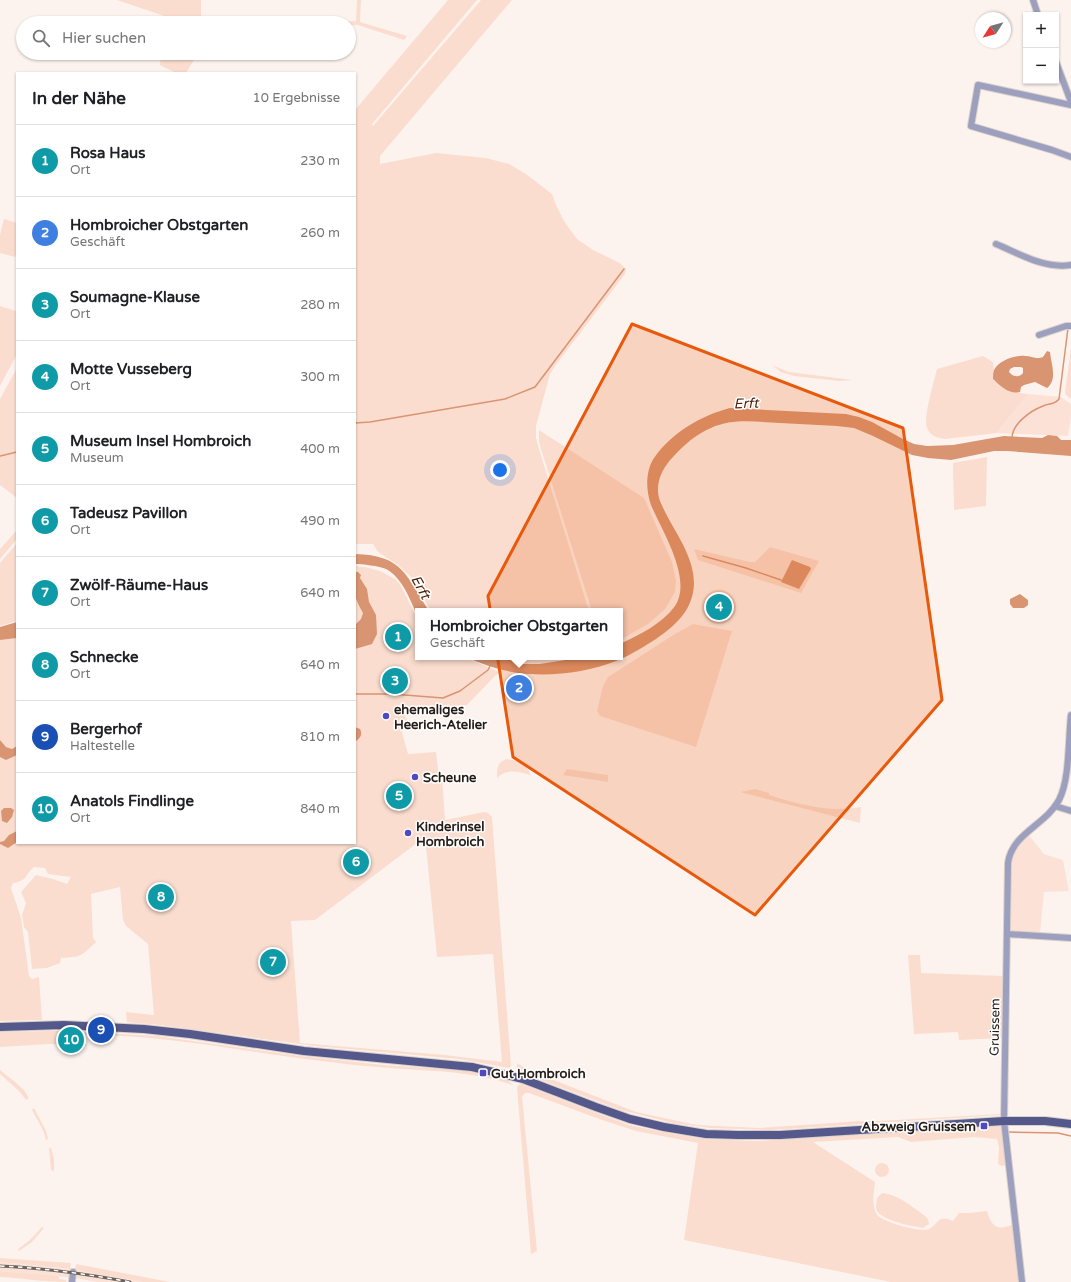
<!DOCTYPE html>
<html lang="de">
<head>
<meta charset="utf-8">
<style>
  body { margin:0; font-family:"Varela Round",sans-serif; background:#f2f2f2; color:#202124 }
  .controls { position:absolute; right:12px; top:12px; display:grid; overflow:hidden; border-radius:0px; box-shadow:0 1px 3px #0004 }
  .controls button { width:36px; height:36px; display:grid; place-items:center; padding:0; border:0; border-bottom:1px solid #e0e0e0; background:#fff; color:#202124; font:20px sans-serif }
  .compass { position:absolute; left:975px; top:12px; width:36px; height:36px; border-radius:50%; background:#fff; box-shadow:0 1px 3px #0004; rotate:234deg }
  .you { position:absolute; left:500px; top:470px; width:14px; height:14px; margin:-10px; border:3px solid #fff; border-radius:50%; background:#1a73e8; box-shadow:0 0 0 6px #1a73e833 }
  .badge { display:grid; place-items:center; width:26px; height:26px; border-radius:50%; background:#b45309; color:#fff; font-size:13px; font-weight:700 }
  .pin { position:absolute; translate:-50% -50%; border:2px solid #fff; box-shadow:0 1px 4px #0006 }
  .popup { position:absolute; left:415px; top:608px; width:208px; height:52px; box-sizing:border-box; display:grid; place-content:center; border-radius:0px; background:#fff; filter:drop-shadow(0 1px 3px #0005); font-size:13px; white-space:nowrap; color:#757577 }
  .popup b { font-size:15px; color:#202124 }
  .popup::after { content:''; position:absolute; left:50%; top:100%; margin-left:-8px; border:8px solid transparent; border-top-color:#fff }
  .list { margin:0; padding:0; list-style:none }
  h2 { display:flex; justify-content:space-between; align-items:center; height:52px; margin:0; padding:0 16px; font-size:17px }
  h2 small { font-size:13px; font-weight:400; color:#757577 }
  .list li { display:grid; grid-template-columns:26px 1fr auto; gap:12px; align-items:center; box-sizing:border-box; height:72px; padding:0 16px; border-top:1px solid #e0e0e0 }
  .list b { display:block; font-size:15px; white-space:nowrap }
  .list p { margin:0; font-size:13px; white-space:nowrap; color:#757577 }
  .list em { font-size:13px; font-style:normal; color:#757577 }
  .icon { flex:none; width:22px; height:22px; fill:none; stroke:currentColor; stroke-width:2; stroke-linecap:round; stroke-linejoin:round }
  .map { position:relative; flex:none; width:1071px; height:1282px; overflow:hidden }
  .search { position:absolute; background:#fff; box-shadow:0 1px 3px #0004; left:16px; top:16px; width:340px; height:44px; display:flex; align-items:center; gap:10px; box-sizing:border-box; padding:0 14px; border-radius:22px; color:#757577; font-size:15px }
  .panel { position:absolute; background:#fff; box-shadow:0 1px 3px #0004; left:16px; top:72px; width:340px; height:772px; border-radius:0px }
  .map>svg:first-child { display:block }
  .built { fill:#fce2d6 }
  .green { fill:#faddcf; fill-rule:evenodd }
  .water { fill:#d99472; fill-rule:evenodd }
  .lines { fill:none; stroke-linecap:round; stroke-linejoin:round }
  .stream { stroke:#d99472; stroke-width:1.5 }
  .minor-casing { stroke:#dad1cc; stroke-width:8 }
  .major-casing { stroke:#dad1cc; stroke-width:10 }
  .minor { stroke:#9c9fbd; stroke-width:6 }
  .major { stroke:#55588b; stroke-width:8 }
  .rail-casing { stroke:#6c635e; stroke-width:3 }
  .rail { stroke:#fff; stroke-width:1.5; stroke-dasharray:4.5; stroke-linecap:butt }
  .marked { fill:#e8590c; fill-opacity:0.2; stroke:#e8590c; stroke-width:3; stroke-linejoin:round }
  .poi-dot { fill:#5149c0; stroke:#fff; stroke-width:1.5 }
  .labels { text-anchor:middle; stroke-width:3; stroke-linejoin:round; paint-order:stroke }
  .poi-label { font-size:13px; font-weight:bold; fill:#251c18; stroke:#fff; text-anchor:start }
  .street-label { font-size:13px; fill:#251c18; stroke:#fff }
  .water-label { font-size:14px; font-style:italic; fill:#4e2208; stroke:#fff }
</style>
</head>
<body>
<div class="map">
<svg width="1071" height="1282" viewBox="0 0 1071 1282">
  <rect width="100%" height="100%" fill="#fdf3ee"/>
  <g class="built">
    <polygon points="1028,394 1061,397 1071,404 1071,417 1068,436 997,433"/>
    <polygon points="1029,835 1044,854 1063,860 1069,891 1044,892 1040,934 1009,931 1010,863 1013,853 1018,845"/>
    <polygon points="0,1262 75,1270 142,1282 96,1282 75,1278 0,1271"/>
  </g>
  <g class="green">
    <polygon points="117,0 201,0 201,23 174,23 176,20"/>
    <polygon points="357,0 361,0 360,22 407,36 404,40 358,25 349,25 349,23 319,23 356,21"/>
    <polygon points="448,0 477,0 372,124 373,126 481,0 512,0 380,156 380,164 436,153 486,158 509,164 526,174 552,194 556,205 564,221 577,239 593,250 620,263 626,269 625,274 555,366 550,374 536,426 536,438 539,449 589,611 431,611 412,578 398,565 378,552 373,544 355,544 355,110"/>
    <polygon points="161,53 198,53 186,73 176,73 160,65"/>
    <polygon points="4,219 17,223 17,254 16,254 15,257 0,253 0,235"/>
    <polygon points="16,289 17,289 17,354 0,386 0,306 16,311"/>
    <polygon points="1071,348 1071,399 1066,395 1065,393"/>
    <path d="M983,356l10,6 1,7 -1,10c10,11 21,14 35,15l-31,39 -52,6c-7,-1 -15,-3 -18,-11 -4,-11 7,-46 10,-59z"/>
    <polygon points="772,365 789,372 853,380 839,381 794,376 781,372"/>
    <polygon points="17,368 17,498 0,485 0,399"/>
    <polygon points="539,430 644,498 672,562 676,581 675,592 671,599 665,609 648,624 620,640 620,611 592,611 541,449 539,442"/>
    <polygon points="987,457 986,506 954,510 953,463"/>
    <polygon points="17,530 17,539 0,559 0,549"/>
    <polygon points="17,543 17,621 0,626 0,563"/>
    <polygon points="770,547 819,561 801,593 698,560 694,549 750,562 755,562"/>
    <path d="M355,566l10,1 15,4 15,8 6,7 17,34v37h46l35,15 -32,33 -48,3 1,3 -16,3 4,9 -8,2 8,29 28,-2 3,25h3l3,43 39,-8 4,1 4,4 19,249 -2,2 -50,-9 -144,-13 -155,-21 -33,-3 -1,-10 28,3 -6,-71 -22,-18 -3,-6 -3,-33 -29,7 2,44 3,4c-15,14 -14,15 -35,16l-1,5 -13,5 -15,1 -4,-37 -4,-5 -2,-12 4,-12 -5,-11 15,-17 17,4 14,5 4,-7 -23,-3 -3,-6 -11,-1c-10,8 -5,13 -20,16h-1l-2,5 10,30 8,58 3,3 7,-2 3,43 -42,1v-275l13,7 4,-3v93h338zM425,837l12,120 56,-3 9,108 -57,-7 -145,-12 -9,-122 24,-1z"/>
    <circle cx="719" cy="607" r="17"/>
    <polygon points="693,624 732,631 696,747 600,716 597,711 603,686 608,677 675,634"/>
    <polygon points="17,638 17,746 12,749 6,747 0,740 0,640"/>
    <path d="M506,759l18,3 7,13c-14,-3 -24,-7 -34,3 0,-10 0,-15 9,-19z"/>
    <polygon points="567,769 608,775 608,782 563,775"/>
    <path d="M755,789l14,4v2c22,7 44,13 67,14 9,0 17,-1 25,-2l-1,16 -120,-31z"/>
    <polygon points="908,955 920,955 921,973 1004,976 1003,1038 959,1040 958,1032 914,1034"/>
    <polygon points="50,1031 77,1031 79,1033 80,1038 66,1037 73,1042 72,1045 49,1044 0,1047 0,1032"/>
    <path d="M85,1032l72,4 143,20 84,9 60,4 37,4 27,7 5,5c-33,-11 -61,-13 -95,-15 -29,-2 -59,-4 -88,-8 -82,-9 -164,-28 -247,-27z"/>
    <polygon points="517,1063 528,1070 636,1112 697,1125 760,1128 861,1121 878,1121 1001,1114 1001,1115 770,1130 710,1128 673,1123 621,1110 520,1072 517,1067"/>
    <polygon points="0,1070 14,1081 24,1090 29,1098 26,1100 19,1091 0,1074"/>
    <path d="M521,1084l78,30 30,11 44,9 32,5 53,2 239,-15 4,1 2,5 4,33 -5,1 -4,-2 1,-16 -2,-9 -23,-2 -63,5 -13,-5 -85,5 62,40c-1,10 -4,24 2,33 6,7 44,18 52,14 10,-5 8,-15 24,-8l6,-8h10l18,-2c5,17 11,20 27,13l7,58h-130l-207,-42 14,-97 -62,-12 -34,-11 -73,-27h-4l-3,4 15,154 -6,3 -14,-166 1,-3z"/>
    <polygon points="34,1108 46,1131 48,1139 46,1140 44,1132 32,1110"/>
    <polygon points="49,1148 51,1148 54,1160 54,1171 51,1170"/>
    <circle cx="882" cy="1170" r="7"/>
    <path d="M882,1193c15,1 31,14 43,23l3,3 1,5 -6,4c-11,-2 -40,-7 -46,-17 -2,-3 0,-9 0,-13z"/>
    <polygon points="42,1227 44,1228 32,1242 19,1251 18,1249 30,1240"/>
    <polygon points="0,1258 71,1263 70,1269 0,1262"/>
    <polygon points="76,1264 170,1282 143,1282 75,1270"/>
    <path d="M0,1271l59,5v3l7,1v2c-22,0 -44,-4 -66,-5z"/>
  </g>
  <g class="water">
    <path d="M1047,351l3,1c1,12 8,27 -3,36l-12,-6 -11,3 -3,2 -1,5c-10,3 -20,-6 -27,-13 0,-3 0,-6 1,-9 5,-10 21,-15 31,-14 7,0 11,4 18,1zM1014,367h7l2,1v5c-4,5 -10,4 -14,-1l1,-3z"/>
    <path d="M730,408l116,6 13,3 13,5 31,17 11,5 13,2 26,-1 51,-9 38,2 6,-3 9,1 4,4h10v16l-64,-5h-13l-43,9 -23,-2 -16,-3 -39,-19 -19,-8 -17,-2c-19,-1 -38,-2 -57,-3 -23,-1 -47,-5 -69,5 -15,6 -27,17 -38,29 -11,11 -19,28 -13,44 11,27 34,52 34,83 -1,26 -18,41 -38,55 -13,8 -25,16 -40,22 -25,10 -58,15 -86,13 -22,-1 -44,-8 -64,-17h38l20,7h16l45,-7h35v-13c19,-9 42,-20 55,-38 18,-27 -13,-75 -24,-101 -5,-15 -6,-33 3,-47 17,-25 48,-43 76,-50z"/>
    <path d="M355,554c48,1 51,22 74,57h-11v6c-8,-17 -15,-39 -32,-48 -6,-3 -25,-5 -31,-5z"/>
    <polygon points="792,560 810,567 811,569 799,589 781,582"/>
    <path d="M355,572h3l3,3 -1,3 7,11 2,13 7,13 1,19 -5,10 -17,5v-24l6,-6 2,-6c-5,-9 -11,-20 -7,-30l-1,-2z"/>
    <polygon points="1020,594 1028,600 1028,605 1024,608 1013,608 1010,604 1010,599"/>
    <polygon points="17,622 17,638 0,640 0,627"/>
    <path d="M355,727l5,2c3,6 0,9 -5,13z"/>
    <polygon points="0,740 6,747 12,749 17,746 17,755 6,760 0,757"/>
    <polygon points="4,808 11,808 14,810 12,817 7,823 2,821 1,811"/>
    <polygon points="17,831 17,842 8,848 0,844 0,842 4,841 9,835"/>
  </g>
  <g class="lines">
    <g class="stream">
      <polyline points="355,423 370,422 505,399 535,387 624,269"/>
      <path d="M1012,438c0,-14 18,-27 31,-32 6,-3 12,-1 16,-7l9,-71"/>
      <polyline points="0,456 17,452"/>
      <polyline points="703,556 746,568 781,580"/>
      <polyline points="355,694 392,694 443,698 460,691 488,670 490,666"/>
      <polyline points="1008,1132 1058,1133 1071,1136"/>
    </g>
    <g class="minor-casing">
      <g id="minor">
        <polyline points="1033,0 1038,15"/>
        <polyline points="1056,62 1071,102"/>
        <polyline points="1071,105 978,85 971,126 1052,150 1071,157"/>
        <path d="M996,244c24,10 48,25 75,21"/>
        <polyline points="1039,335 1066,326 1071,326"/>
        <polyline points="1055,806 1071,811"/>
        <polyline points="1007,934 1071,938"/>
        <polyline points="72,1282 73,1272"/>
        <path d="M1022,1282l-18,-161 4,-258c4,-30 38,-38 51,-63 11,-21 9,-60 12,-85"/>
      </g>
    </g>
    <g class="major-casing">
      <polyline id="major" points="0,1027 64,1025 144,1029 190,1034 304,1051 472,1067 523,1079 596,1107 630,1119 664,1127 706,1134 738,1135 780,1135 1004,1121 1045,1121 1071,1124"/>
    </g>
    <use href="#minor" class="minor"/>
    <use href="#major" class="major"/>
    <g class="rail-casing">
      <path id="rail" d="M0,1266c44,2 87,8 130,16"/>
    </g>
    <use href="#rail" class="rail"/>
  </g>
  <path class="marked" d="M632,324l271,104 39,272 -187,215 -242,-158 -25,-161z"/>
  <g class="poi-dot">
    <circle cx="386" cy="716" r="4"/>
    <circle cx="415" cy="777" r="4"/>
    <circle cx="408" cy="833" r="4"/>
    <rect x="479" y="1069" width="8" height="8" rx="2"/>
    <rect x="980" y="1122" width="8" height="8" rx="2"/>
  </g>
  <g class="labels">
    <g class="poi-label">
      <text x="394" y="714">ehemaliges<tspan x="394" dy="15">Heerich-Atelier</tspan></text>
      <text x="423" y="782">Scheune</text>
      <text x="416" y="831">Kinderinsel<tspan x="416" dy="15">Hombroich</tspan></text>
      <text x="491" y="1078">Gut Hombroich</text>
      <text x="976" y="1131" text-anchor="end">Abzweig Gruissem</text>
    </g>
    <g class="street-label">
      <text transform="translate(994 1027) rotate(-89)" y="5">Gruissem</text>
    </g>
    <g class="water-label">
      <text transform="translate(746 403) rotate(-2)" y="5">Erft</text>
      <text transform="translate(421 587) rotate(61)" y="5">Erft</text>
    </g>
  </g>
</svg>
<div class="controls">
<button>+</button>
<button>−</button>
</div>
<svg class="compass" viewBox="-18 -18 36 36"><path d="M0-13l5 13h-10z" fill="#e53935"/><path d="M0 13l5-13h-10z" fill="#757577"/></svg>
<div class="you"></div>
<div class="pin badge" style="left:398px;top:637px;background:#0f9aa8">1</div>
<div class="pin badge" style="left:519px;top:688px;background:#3f7fe0">2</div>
<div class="popup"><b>Hombroicher Obstgarten</b>Geschäft</div>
<div class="pin badge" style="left:395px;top:681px;background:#0f9aa8">3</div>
<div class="pin badge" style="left:719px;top:607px;background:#0f9aa8">4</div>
<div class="pin badge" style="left:399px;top:796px;background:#0f9aa8">5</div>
<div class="pin badge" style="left:356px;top:862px;background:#0f9aa8">6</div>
<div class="pin badge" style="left:273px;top:962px;background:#0f9aa8">7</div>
<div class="pin badge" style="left:161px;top:897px;background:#0f9aa8">8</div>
<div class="pin badge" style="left:101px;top:1030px;background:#1a4fb4">9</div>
<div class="pin badge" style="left:71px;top:1040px;background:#0f9aa8">10</div>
<div class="search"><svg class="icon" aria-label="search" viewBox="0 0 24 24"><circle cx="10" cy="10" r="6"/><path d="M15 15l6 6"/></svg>Hier suchen</div>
<section class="panel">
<h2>In der Nähe<small>10 Ergebnisse</small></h2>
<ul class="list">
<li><span class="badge" style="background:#0f9aa8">1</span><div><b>Rosa Haus</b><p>Ort</p></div><em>230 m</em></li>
<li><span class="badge" style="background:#3f7fe0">2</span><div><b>Hombroicher Obstgarten</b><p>Geschäft</p></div><em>260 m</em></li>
<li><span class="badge" style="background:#0f9aa8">3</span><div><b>Soumagne-Klause</b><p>Ort</p></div><em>280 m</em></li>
<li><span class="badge" style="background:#0f9aa8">4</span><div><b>Motte Vusseberg</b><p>Ort</p></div><em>300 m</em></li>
<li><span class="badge" style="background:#0f9aa8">5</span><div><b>Museum Insel Hombroich</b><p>Museum</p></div><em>400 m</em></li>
<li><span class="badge" style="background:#0f9aa8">6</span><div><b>Tadeusz Pavillon</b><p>Ort</p></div><em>490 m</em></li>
<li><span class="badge" style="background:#0f9aa8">7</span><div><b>Zwölf-Räume-Haus</b><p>Ort</p></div><em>640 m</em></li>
<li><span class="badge" style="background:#0f9aa8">8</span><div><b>Schnecke</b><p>Ort</p></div><em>640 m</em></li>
<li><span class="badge" style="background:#1a4fb4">9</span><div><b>Bergerhof</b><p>Haltestelle</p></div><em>810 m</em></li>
<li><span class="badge" style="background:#0f9aa8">10</span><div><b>Anatols Findlinge</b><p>Ort</p></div><em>840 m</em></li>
</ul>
</section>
</div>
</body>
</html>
